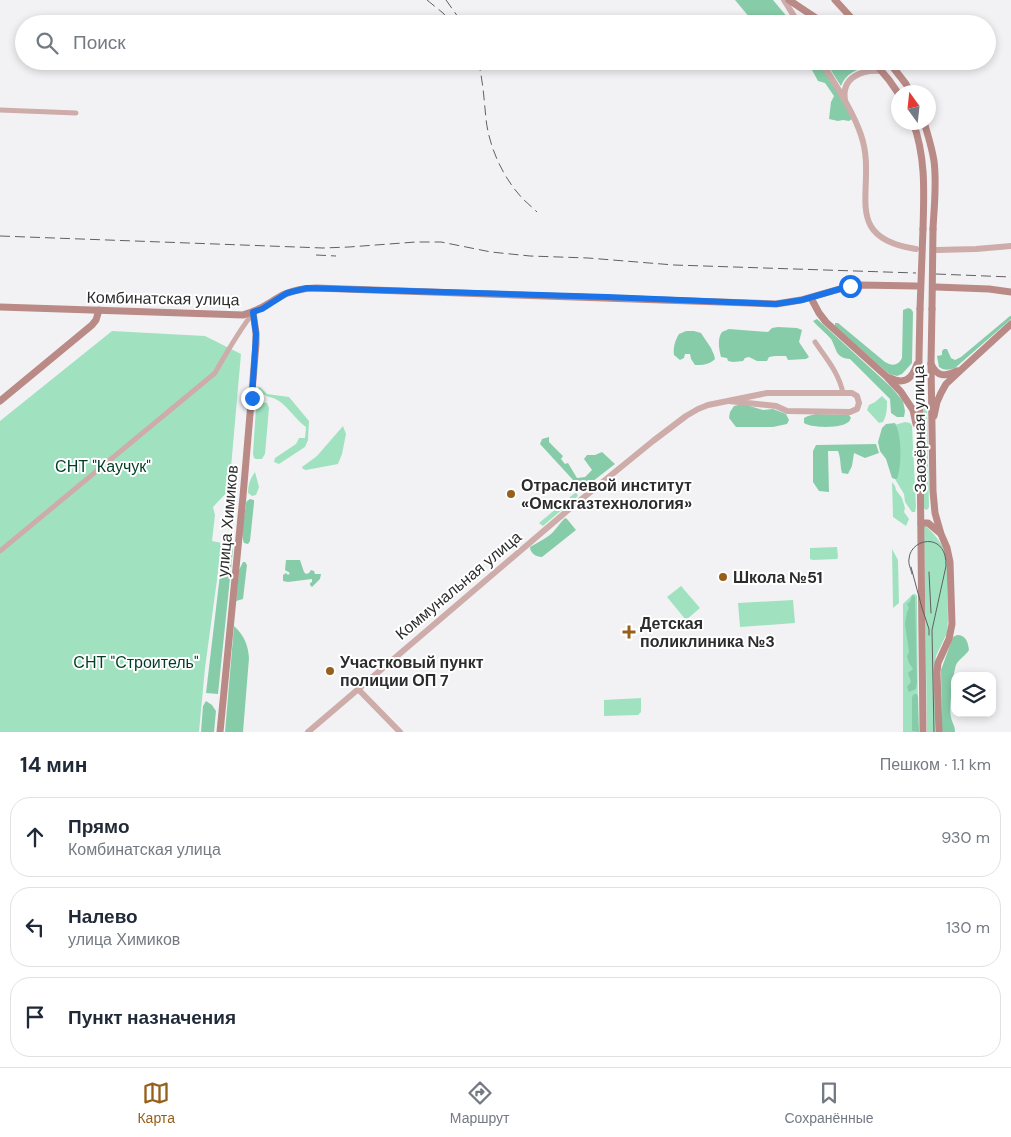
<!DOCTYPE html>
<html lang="ru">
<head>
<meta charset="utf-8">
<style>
  body { margin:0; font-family:"DM Sans",sans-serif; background:#f2f2f3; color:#1f2937 }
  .controls { position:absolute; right:15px; bottom:15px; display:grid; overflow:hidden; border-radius:10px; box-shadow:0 2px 8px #0003 }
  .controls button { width:45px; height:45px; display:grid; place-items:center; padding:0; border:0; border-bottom:1px solid #e0e1e3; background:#fff; color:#1f2937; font:25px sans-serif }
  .compass { position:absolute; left:891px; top:85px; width:45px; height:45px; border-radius:50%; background:#fff; box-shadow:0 2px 8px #0003; rotate:345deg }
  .stop { position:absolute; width:15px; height:15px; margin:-11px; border:4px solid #1a73e8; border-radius:50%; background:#fff }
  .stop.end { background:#1a73e8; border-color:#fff; box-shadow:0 1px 5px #0008 }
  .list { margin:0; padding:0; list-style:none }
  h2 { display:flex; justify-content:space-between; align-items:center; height:65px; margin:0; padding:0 20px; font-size:21px }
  h2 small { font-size:16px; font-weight:400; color:#747a83 }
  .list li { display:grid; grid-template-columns:32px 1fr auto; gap:15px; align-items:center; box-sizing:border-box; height:80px; margin:0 10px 10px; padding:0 10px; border:1px solid #e0e1e3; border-radius:20px }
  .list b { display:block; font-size:19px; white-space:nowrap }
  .list p { margin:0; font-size:16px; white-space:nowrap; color:#747a83 }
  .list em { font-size:16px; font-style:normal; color:#747a83 }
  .icon { flex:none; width:28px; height:28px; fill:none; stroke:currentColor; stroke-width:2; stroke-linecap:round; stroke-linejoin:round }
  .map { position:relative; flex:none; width:1011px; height:732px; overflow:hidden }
  .search { position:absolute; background:#fff; box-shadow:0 2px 8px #0003; left:15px; right:15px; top:15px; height:55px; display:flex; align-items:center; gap:12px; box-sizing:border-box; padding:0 18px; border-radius:28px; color:#747a83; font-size:19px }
  .sheet { height:335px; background:#fff }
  nav { display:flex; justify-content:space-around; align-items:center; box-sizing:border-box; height:70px; border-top:1px solid #e0e1e3; background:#fff; font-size:14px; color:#747a83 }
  nav a { display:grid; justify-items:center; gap:2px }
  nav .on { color:#975f1a }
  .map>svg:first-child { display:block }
  .green { fill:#a0e2c0 }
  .forest { fill:#87cca9 }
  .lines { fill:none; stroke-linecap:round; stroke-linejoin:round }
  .minor { stroke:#cdacaa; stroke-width:5 }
  .tertiary { stroke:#cdacaa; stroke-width:6 }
  .secondary { stroke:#b98a86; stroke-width:7 }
  .tram { stroke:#606062; stroke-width:1 }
  .rail { stroke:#606062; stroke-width:1; stroke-dasharray:10 5; stroke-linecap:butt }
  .secondary-bridge { stroke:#b98a86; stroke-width:7 }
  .route { stroke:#1a73e8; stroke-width:6 }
  .poi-dot { fill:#975f1a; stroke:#fff; stroke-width:2 }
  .labels { text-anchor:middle; stroke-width:4; stroke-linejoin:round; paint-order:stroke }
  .street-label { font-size:16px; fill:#2c2c2d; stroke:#fff }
  .park-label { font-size:16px; fill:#013e27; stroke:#fff }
  .poi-label { font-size:16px; font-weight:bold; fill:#2c2c2d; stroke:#fff; text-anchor:start }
</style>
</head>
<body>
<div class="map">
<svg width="1011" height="732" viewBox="0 0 1011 732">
  <rect width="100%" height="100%" fill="#f2f2f5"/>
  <g class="green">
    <polygon points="112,331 205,336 241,354 229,490 213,507 215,515 212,541 222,543 205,668 199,732 0,732 0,421"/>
    <path d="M259,387h1l7,7 22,3 20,24 -1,19 -3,7 -26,17 -5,-2 1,-4 21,-14 3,-6h6l1,-11c-10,-7 -17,-19 -27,-26 -9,-6 -14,-2 -21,-13z"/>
    <path d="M882,396l5,5c0,7 0,14 -4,21l-4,1 -12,-13 2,-5 6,-3z"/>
    <polygon points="262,402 267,403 269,408 265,454 262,459 256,459 254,458 253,454 256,407 259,403"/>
    <polygon points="922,403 927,403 929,507 928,509 926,510 924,508"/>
    <polygon points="905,422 910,423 912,426 916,507 915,512 912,512 905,502 904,494 895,479 891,426"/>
    <polygon points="343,426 346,434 342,454 338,464 306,470 303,469 302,467 317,456"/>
    <path d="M255,472l4,15 -3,8 -4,1 -4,-3c0,-8 2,-14 7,-21z"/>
    <polygon points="892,482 895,486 896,490 902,498 905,508 904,512 909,519 906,526 893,517"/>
    <polygon points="576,492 578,496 543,526 539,523"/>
    <path d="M924,526h2c9,9 17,18 21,30l1,65 -1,12 -11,23 -1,9v67h-8z"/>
    <polygon points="837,547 838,557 837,559 813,560 810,559 810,548"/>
    <polygon points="892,549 898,560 899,603 893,608"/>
    <polygon points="681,586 700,608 686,620 667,597"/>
    <polygon points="913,594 915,594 917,596 918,732 903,732 903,604"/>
    <polygon points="793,600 795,623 740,627 738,603"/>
    <polygon points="641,698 641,712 638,715 604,716 604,700"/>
  </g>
  <g class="forest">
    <polygon points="735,0 773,0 789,19 787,24 755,24"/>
    <path d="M801,61h17l21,33 13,25 -3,2 -6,-1 -5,1 -9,-2 2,-17 3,-6 -9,-13 -7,-2c-4,-7 -7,-16 -15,-17z"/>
    <path d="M825,61h39l6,5c-13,3 -24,7 -29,20z"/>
    <path d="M908,308l3,1 2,3 -1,51 -10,11 -5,2 -8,-2 -54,-48v-3h3l47,39c7,4 13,4 17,-4l1,-47v-1z"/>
    <path d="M1010,316h1v3l-56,49c-6,2 -10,3 -16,-1l-2,-11 5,-1v-4l2,-2h3l4,9 4,2 6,-3z"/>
    <path d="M817,319l74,68 12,14 2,10 -1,6h-7l-6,-4 -1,-14 -40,-40c-15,-1 -13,-10 -19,-20 -5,-6 -13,-12 -18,-18z"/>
    <path d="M778,327l19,1 5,2 -3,12 10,15 -3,2 -18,1 -2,-4h-11l-6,1 -2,4h-10l-8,-4 -4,1 -2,3 -10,1 -5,-1 -1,-3 -6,-1c-2,-8 -4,-18 1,-25l7,-3 39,3 4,-4z"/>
    <path d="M686,331h8l7,2 10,15 3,7 1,4c-6,6 -13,6 -20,6l-4,-6 -1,-5h-5l-1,4 -4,2 -6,-5c-1,-8 1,-14 5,-21z"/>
    <polygon points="743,404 763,410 773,409 786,414 789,420 787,424 773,427 736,427 729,418 730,412 734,406"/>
    <path d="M816,414l33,1 2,3c-2,4 -2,4 -6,6 -9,4 -33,4 -41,-1v-5l4,-2z"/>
    <path d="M895,423c7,13 7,42 2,56h-2l-3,-1 -6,-19 -6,-8 -2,-9 4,-14 4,-4z"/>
    <polygon points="549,437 549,442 563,456 561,459 565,464 568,463 577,478 585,477 592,470 584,459 587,455 595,455 602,452 615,464 588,485 574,481 540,444 542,439"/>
    <path d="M876,444l3,9 -14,5 -11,-5 -2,13 -4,8 -6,-1c-2,-7 -1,-15 -4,-22h-10l1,41 -10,-1 -6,-9v-31l3,-6z"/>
    <path d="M250,499l4,1v3l-4,38 -2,3 -4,-1c-4,-10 1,-28 2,-40l1,-2z"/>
    <path d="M565,518l2,1 9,11 -34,27c-6,0 -12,-4 -12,-10 8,-5 18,-9 24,-16 4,-5 7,-9 11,-13z"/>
    <polygon points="226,546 231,546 233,549 218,694 206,693 223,549"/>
    <polygon points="286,560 300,560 304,572 306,574 309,573 311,570 314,571 315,574 321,574 320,579 312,587 310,585 310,583 312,582 312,579 288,582 283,581 283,575 286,573 288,575 290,573 285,570"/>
    <polygon points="243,562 245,562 247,565 243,599 236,601 239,570"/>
    <polygon points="912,595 914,596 915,597 917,683 916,689 909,692 907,687 911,682 908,673 913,669 909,663 907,656 909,652 905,624 907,612 909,608 907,604 910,602"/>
    <path d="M234,626c10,9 14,19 15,32l-6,74h-18z"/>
    <path d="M957,635c9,0 11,7 12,15 -3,5 -11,10 -13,15 -3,9 -7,43 -5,52 1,6 4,8 4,15h-13l-1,-62 12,-33z"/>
    <polygon points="915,694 917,694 918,697 919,732 912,731 912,698 913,695"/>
    <polygon points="206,701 212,705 216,711 214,732 201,732 203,706"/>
  </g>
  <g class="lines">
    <g class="minor">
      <polyline points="0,110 76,113"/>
      <path d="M815,342c11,16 24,31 28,51"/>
      <path d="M0,551l215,-178c12,-21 23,-41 38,-60"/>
    </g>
    <g class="tertiary">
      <polyline points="784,0 799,24"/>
      <path d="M821,61c14,23 32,50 40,74 18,52 -24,102 55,114"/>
      <path d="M845,100c-4,-23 18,-31 37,-29"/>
      <polyline points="937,250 976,249 1011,246"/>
      <polyline points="358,689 400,732"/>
      <polyline points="308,732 567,511 653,441 686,416 698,409 708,405 767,393 852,393 857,396 859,403 857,409 850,412 787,411 776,406 767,405 729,401"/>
    </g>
    <g class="secondary">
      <polyline points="789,0 825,24"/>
      <polyline points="835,0 857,24"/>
      <polyline points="873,61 889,80 898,93"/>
      <polyline points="888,61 906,84 910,92"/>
      <path d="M913,122c13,36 11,70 10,107"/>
      <path d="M924,122c4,13 8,26 10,39 3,23 0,46 -1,68"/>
      <polyline points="936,287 989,289 1011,292"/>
      <polyline points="811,298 819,313 826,322 887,377 901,392 913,410 916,424"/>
      <path d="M0,307l243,8c19,-5 26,-13 42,-21 10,-4 20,-6 31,-6l460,16 25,-4 49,-14 10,-1 56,1"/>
      <polyline points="920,309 919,358 923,732"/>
      <polyline points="932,309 931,363 933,491 935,513 941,534 947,548 950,562 952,624 949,639 938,663 937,672 939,732"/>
      <path d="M931,364c6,13 14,13 26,7"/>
      <path d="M890,378c15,7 22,1 27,-14"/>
      <polyline points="0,401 92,325 96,320 99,310"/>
      <polyline points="934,416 937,402 941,393 946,384 962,369 1011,324"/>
      <polyline points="921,523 928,523 940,533"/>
      <polyline points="220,732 243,496 256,344 256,333 253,312"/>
    </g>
    <g class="tram">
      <polyline points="911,567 922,608 929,629 929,635"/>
      <polyline points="929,572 931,613"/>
      <path d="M912,574c-1,-5 -4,-10 -3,-15 1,-21 38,-28 37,7l-14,64 2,102"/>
    </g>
    <g class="rail">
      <polyline points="427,0 443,13 453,24"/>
      <polyline points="446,0 463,24"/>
      <path d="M478,61c5,19 6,38 8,58 3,28 17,59 37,80 4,4 9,8 14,13"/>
      <polyline points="0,236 323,248 349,247 416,242 441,242 491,252 530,256 588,258 674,265 916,273"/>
      <polyline points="316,255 336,256"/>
      <polyline points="936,274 1011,277"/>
    </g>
    <g class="secondary-bridge">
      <polyline points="920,309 923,229"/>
      <polyline points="932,309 933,229"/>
    </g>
  </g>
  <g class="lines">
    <polyline class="route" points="252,398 256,334 253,312 262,309 287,293 307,288 607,297 776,304 802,300 850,286"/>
  </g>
  <g class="poi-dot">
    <circle cx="511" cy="494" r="5"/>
    <circle cx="723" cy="577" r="5"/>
    <path d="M626.5 624.5h5v5h5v5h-5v5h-5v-5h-5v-5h5z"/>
    <circle cx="330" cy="671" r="5"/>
  </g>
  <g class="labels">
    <g class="street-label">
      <text transform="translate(163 298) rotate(1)" y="6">Комбинатская улица</text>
      <text transform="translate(919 429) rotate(-91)" y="6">Заозёрная улица</text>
      <text transform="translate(227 521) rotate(-85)" y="6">улица Химиков</text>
      <text transform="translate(458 585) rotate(-40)" y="6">Коммунальная улица</text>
    </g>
    <g class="park-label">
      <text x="103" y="472">СНТ "Каучук"</text>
      <text x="136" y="668">СНТ "Строитель"</text>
    </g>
    <g class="poi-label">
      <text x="521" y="491">Отраслевой институт<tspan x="521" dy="18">«Омскгазтехнология»</tspan></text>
      <text x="733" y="583">Школа №51</text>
      <text x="640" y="629">Детская<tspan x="640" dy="18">поликлиника №3</tspan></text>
      <text x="340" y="668">Участковый пункт<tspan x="340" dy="18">полиции ОП 7</tspan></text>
    </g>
  </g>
</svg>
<div class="controls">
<button><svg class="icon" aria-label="layers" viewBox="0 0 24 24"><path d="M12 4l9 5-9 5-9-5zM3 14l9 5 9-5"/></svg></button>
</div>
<svg class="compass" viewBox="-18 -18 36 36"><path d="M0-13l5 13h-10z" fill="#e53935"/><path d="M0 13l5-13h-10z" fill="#747a83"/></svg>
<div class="stop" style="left:850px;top:286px"></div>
<div class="stop end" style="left:252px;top:398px"></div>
<div class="search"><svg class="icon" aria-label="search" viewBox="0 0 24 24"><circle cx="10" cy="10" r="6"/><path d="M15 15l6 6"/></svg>Поиск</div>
</div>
<section class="sheet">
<h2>14 мин<small>Пешком · 1.1 km</small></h2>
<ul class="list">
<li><svg class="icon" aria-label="ahead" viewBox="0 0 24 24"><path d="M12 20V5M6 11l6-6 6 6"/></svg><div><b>Прямо</b><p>Комбинатская улица</p></div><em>930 m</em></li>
<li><svg class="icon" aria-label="left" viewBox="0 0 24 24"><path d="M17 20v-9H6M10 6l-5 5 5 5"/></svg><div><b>Налево</b><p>улица Химиков</p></div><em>130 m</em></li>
<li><svg class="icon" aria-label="arrive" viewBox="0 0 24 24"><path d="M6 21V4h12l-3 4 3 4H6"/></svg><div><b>Пункт назначения</b></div></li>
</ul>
</section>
<nav>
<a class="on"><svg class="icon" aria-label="map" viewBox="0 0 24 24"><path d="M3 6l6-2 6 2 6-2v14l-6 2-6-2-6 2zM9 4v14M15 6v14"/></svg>Карта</a>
<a><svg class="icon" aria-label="directions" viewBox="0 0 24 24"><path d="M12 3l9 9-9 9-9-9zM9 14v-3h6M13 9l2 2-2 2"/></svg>Маршрут</a>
<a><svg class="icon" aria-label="saved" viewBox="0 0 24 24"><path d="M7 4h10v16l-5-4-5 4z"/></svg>Сохранённые</a>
</nav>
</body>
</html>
